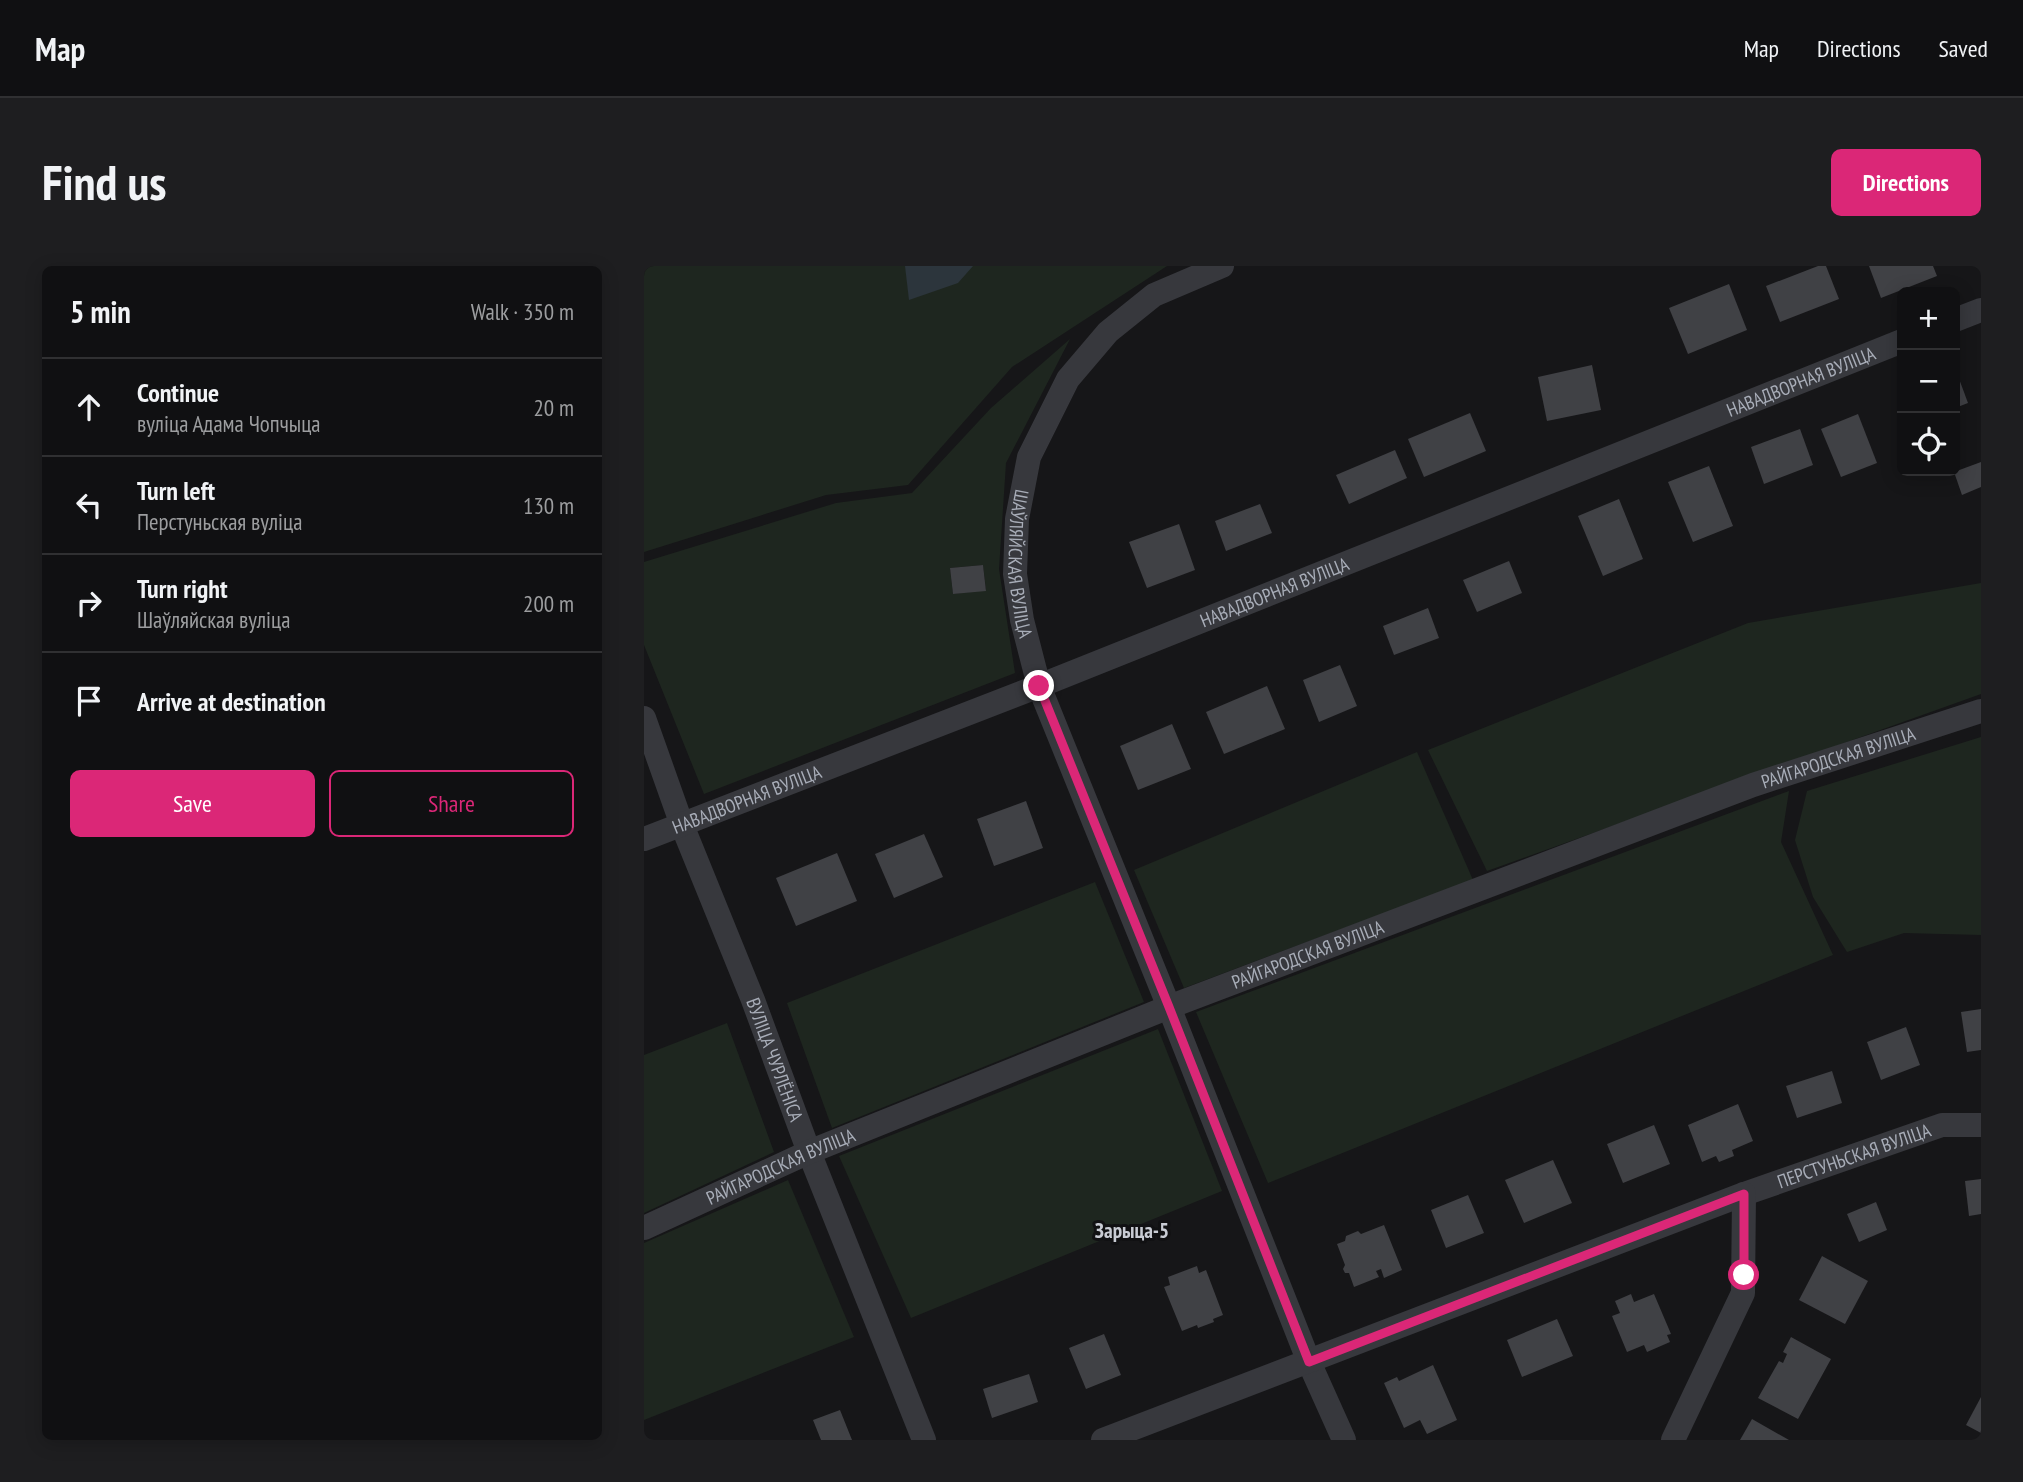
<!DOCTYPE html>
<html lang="en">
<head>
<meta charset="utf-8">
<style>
  body { margin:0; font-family:"PT Sans Narrow",sans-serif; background:#1e1e20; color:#f1f3f6 }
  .controls { position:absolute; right:21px; top:21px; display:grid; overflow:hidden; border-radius:10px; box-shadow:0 4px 18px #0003 }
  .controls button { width:63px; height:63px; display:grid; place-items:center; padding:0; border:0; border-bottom:2px solid #303032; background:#101012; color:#f1f3f6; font:35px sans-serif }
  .stop { position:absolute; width:21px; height:21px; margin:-16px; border:5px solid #db2777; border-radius:50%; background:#fff }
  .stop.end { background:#db2777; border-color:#fff; box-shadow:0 2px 7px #0008 }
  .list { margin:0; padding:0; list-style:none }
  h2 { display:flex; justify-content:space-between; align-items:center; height:91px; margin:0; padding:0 28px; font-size:30px }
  h2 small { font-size:23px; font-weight:400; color:#9c9d9f }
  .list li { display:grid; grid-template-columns:46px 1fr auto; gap:21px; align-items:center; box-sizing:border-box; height:98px; padding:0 28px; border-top:2px solid #303032 }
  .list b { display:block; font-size:26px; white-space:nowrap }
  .list p { margin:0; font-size:23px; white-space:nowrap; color:#9c9d9f }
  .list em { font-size:23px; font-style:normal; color:#9c9d9f }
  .actions { display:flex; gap:14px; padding:21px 28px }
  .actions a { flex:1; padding:16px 0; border:2px solid #db2777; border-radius:10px; text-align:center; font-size:24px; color:#db2777 }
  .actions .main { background:#db2777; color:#fff }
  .icon { flex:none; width:38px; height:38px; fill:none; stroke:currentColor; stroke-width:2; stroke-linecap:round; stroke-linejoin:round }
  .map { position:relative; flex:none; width:1337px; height:1174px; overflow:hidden; border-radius:10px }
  header { display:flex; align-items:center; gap:42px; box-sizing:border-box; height:98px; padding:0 35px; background:#101012; border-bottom:2px solid #303032 }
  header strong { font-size:33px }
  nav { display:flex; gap:38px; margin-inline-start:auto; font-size:24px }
  .intro { display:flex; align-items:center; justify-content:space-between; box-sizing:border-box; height:168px; padding:0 42px }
  h1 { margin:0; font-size:49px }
  .button { padding:18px 32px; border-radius:10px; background:#db2777; color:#fff; font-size:24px; font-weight:700 }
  main { display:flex; gap:42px; padding:0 42px }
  aside { flex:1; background:#101012; border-radius:10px; box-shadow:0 4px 18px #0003 }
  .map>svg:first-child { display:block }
  .green { fill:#1e261f; fill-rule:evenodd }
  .water { fill:#2c353c }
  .building { fill:#404145 }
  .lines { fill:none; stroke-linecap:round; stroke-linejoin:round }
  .street { stroke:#37383d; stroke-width:24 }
  .route { stroke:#db2777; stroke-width:9 }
  .labels { text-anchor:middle; stroke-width:6; stroke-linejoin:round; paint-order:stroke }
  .street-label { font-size:19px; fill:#a8adb8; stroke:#111113 }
  .neighbourhood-label { font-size:21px; font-weight:bold; fill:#c9ccd4; stroke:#111113 }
</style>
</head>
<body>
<header>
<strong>Map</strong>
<nav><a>Map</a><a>Directions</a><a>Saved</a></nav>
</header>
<div class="intro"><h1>Find us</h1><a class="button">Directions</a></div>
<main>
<aside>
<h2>5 min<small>Walk · 350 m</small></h2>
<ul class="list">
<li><svg class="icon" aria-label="ahead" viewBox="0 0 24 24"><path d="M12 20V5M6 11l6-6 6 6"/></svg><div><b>Continue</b><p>вуліца Адама Чопчыца</p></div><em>20 m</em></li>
<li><svg class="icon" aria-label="left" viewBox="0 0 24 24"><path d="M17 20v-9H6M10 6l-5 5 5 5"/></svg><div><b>Turn left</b><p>Перстуньская вуліца</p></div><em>130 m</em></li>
<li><svg class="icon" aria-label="right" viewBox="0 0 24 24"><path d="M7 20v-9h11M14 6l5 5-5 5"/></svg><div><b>Turn right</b><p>Шаўляйская вуліца</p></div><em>200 m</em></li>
<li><svg class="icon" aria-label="arrive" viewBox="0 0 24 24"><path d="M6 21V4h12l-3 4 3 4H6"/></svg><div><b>Arrive at destination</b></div></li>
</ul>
<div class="actions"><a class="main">Save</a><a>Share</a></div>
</aside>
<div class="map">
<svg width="1337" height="1174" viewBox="0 0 1337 1174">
  <rect width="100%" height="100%" fill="#161618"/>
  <g class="green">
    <polygon points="0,0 523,0 368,101 264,219 182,229 0,286"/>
    <path d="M426,73l-64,124 -7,106 16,104 -311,121 -60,-149v-83l192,-59 76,-10 79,-85zM339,299l3,25 -33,4 -3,-26z"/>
    <polygon points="1337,317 1337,428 843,605 784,484 1104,357"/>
    <polygon points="1337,471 1337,669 1260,667 1203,686 1169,631 1151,574 1163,525"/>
    <polygon points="773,486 829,614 540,722 490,604"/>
    <polygon points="1145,525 1137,576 1189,689 624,917 552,746"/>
    <polygon points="451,616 500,736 188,862 143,737"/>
    <polygon points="83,757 130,886 0,947 0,789"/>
    <polygon points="514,763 578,925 267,1052 195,890"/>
    <polygon points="144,914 210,1071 0,1154 0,977"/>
  </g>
  <polygon class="water" points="261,0 329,0 314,17 265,34"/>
  <g class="building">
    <polygon points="1174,0 1182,0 1195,33 1136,56 1122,20"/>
    <polygon points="1225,0 1289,0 1293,10 1237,32"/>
    <polygon points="1085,18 1103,64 1044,88 1025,42"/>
    <polygon points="948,99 957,144 903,155 894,111"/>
    <polygon points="1311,102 1324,137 1311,142"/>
    <polygon points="826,147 842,185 780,211 764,173"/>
    <polygon points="1214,148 1233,197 1197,211 1177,163"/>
    <polygon points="1156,163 1169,199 1120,218 1107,181"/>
    <polygon points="751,184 763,212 705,238 692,209"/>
    <polygon points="1337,196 1337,221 1318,229 1310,206"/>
    <polygon points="1065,200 1089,260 1049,276 1024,216"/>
    <polygon points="975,233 999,293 959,310 934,250"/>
    <polygon points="616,238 628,267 582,285 571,255"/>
    <polygon points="535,258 551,304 503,322 485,276"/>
    <polygon points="865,295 878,327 833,346 819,314"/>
    <polygon points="339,299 342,325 309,328 306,302"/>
    <polygon points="784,342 795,372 750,389 739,360"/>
    <polygon points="696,399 713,440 675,456 659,414"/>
    <polygon points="623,420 641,463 580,488 562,446"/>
    <polygon points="528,458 547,503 494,524 476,480"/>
    <polygon points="382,535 399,582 350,600 333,553"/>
    <polygon points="280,568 299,611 250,632 231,588"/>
    <polygon points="193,587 213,635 152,660 132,612"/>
    <polygon points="1337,743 1337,784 1323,786 1317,746"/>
    <polygon points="1262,761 1276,799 1237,814 1223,776"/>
    <polygon points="1188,805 1198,837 1153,852 1142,820"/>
    <polygon points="1094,838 1109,875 1088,884 1090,890 1075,896 1072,890 1058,896 1044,859"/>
    <polygon points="1010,859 1026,898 979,917 963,878"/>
    <polygon points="909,894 928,937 880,957 861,914"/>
    <polygon points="1337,913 1337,948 1325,950 1321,915"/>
    <polygon points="824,929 840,967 802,982 787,944"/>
    <polygon points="1232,936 1243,964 1215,976 1203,948"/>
    <polygon points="740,959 758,1004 740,1012 737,1003 732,1005 735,1011 710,1021 705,1007 701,1007 699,1003 701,999 693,978 701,975 702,970 714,965 717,968"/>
    <polygon points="1178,990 1224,1015 1201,1058 1155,1034"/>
    <polygon points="553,1000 555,1007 562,1004 579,1049 569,1053 570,1056 554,1062 553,1059 538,1065 520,1021 526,1019 524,1011"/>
    <polygon points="987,1028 990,1036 1010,1028 1027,1068 1023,1069 1026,1076 1003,1086 1000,1079 983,1086 968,1050 976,1047 971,1035"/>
    <polygon points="913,1053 929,1090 878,1111 863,1074"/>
    <polygon points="460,1068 477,1109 442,1123 425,1082"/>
    <polygon points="1147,1071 1187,1093 1154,1153 1114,1132 1135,1095 1139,1097 1143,1088 1139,1086"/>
    <polygon points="789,1099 813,1154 783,1168 776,1154 760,1162 740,1117 753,1111 755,1115"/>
    <polygon points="385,1108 394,1136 348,1152 339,1123"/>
    <polygon points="1337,1131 1337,1167 1322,1159"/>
    <polygon points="196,1144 208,1174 177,1174 169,1154"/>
    <polygon points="1108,1153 1145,1174 1096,1174"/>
  </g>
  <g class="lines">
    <g class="street">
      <path id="s1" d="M578,0l-68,29 -46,37 -40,47 -39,78 -12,62 -2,55 7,46 17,66 130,321 140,355 35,78"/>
      <polyline points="1311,54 1337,44"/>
      <path id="s2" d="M0,452l38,107 71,175 56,152 115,288"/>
      <path id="s3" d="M0,573l395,-153 863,-345"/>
      <path id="s4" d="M0,962l165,-76 360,-145 584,-222 228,-74"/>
      <path id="s5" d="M459,1174l641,-246 198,-69h39"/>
      <polyline points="1029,1174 1099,1027 1100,928"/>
    </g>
  </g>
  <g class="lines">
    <polyline class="route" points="395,420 525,741 665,1096 1100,928 1100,1009"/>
  </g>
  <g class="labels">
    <g class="street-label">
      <text dy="7" stroke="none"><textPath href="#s3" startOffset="1244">НАВАДВОРНАЯ ВУЛІЦА</textPath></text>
      <text dy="7" stroke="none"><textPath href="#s1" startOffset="390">ШАЎЛЯЙСКАЯ ВУЛІЦА</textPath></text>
      <text dy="7" stroke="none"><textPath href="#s3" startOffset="677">НАВАДВОРНАЯ ВУЛІЦА</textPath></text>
      <text dy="7" stroke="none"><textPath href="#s4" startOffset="1284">РАЙГАРОДСКАЯ ВУЛІЦА</textPath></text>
      <text dy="7" stroke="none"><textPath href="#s3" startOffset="110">НАВАДВОРНАЯ ВУЛІЦА</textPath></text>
      <text dy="7" stroke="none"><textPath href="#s4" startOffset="718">РАЙГАРОДСКАЯ ВУЛІЦА</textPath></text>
      <text dy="7" stroke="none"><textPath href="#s2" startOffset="366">ВУЛІЦА ЧУРЛЁНІСА</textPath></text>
      <text dy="7" stroke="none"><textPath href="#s5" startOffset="803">ПЕРСТУНЬСКАЯ ВУЛІЦА</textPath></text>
      <text dy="7" stroke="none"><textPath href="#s4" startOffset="150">РАЙГАРОДСКАЯ ВУЛІЦА</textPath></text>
    </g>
    <g class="neighbourhood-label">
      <text x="488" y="972">Зарыца-5</text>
    </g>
  </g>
</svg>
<div class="controls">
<button>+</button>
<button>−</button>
<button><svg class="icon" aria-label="locate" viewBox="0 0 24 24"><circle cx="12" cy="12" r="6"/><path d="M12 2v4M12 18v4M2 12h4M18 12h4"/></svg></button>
</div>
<div class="stop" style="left:1100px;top:1009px"></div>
<div class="stop end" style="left:395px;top:420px"></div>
</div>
</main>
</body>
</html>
